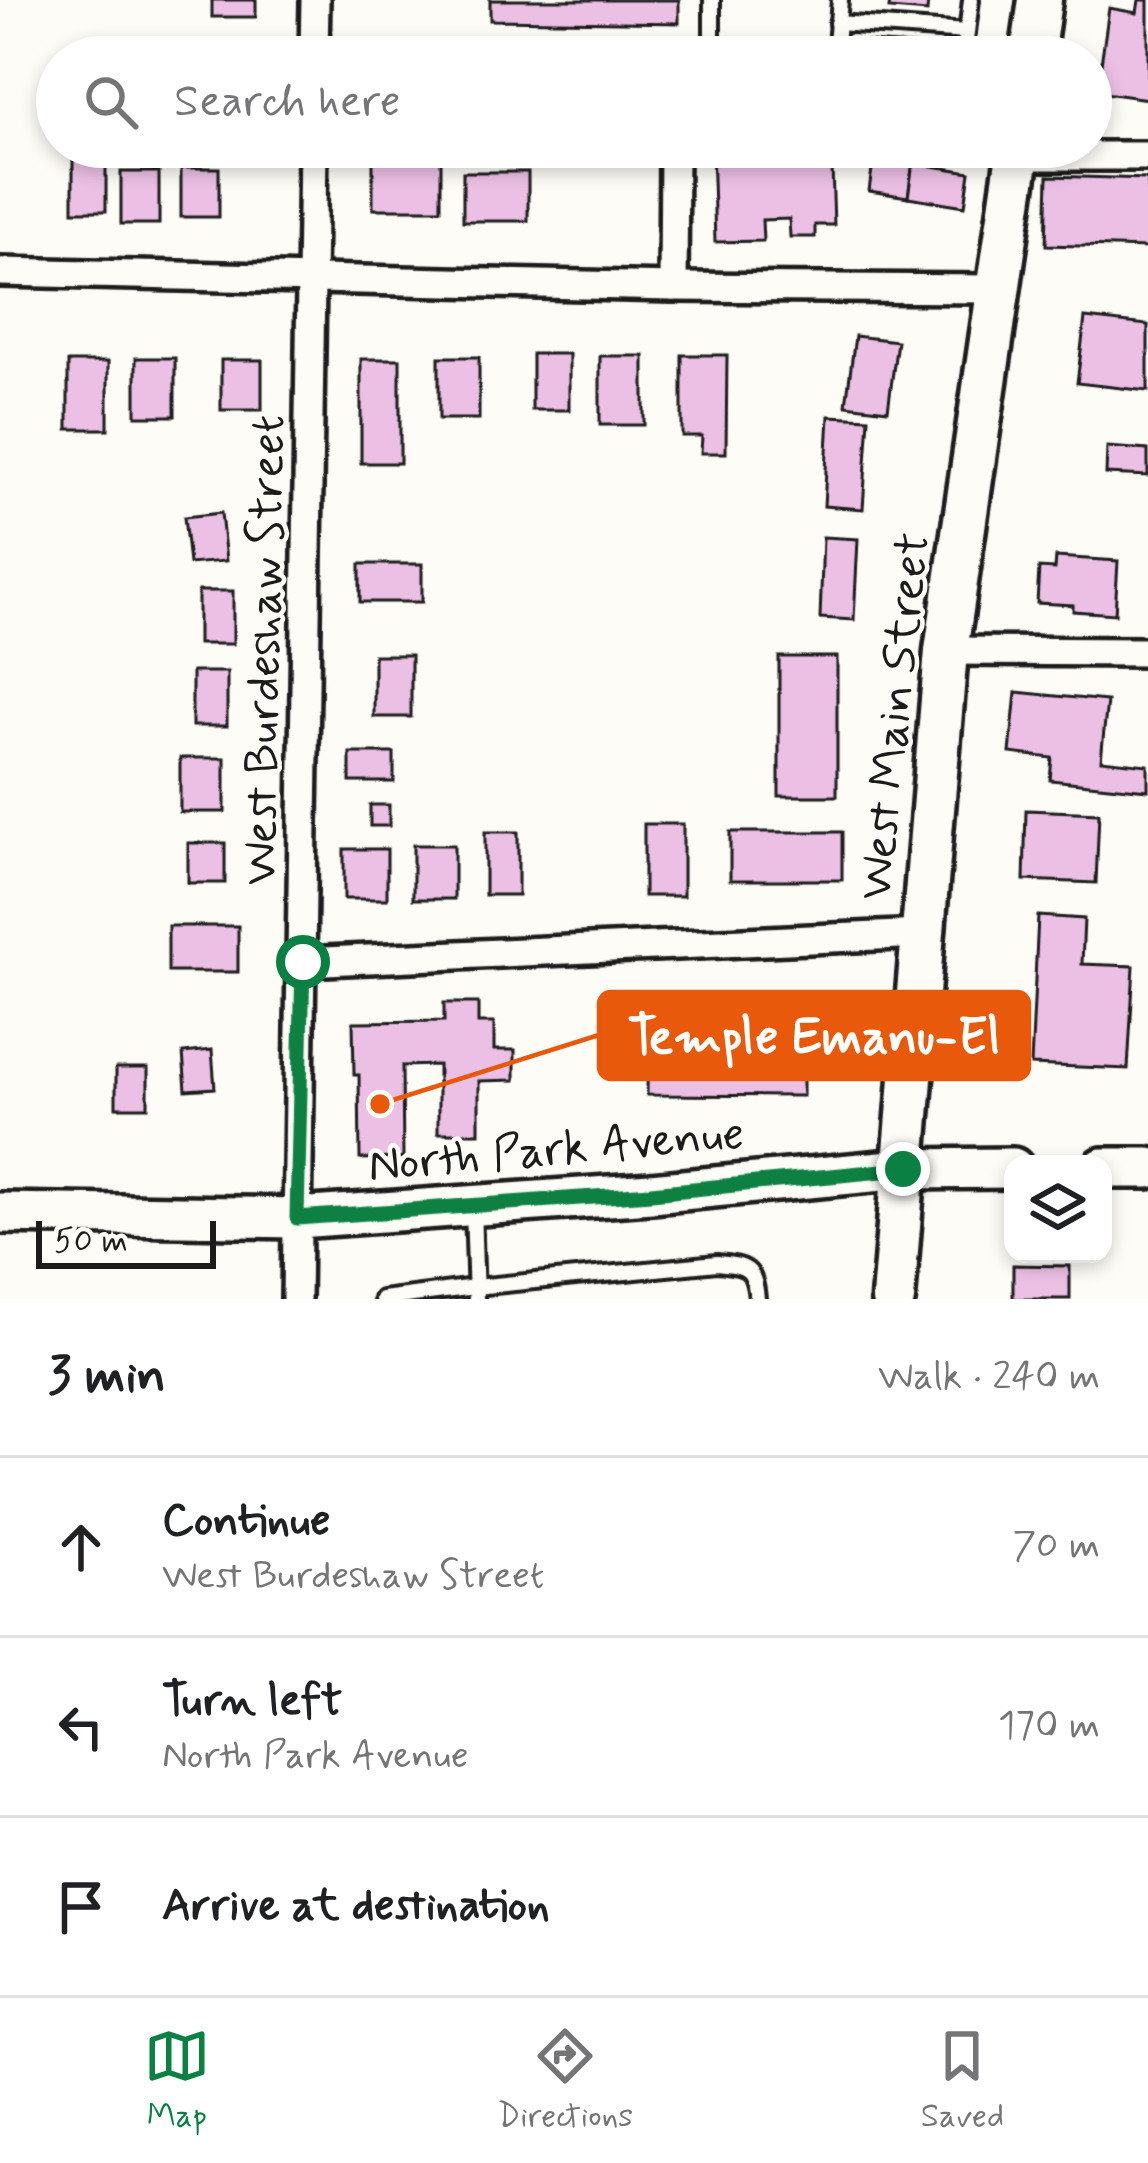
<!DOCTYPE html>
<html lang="en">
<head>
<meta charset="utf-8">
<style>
  body { margin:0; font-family:Mynerve,sans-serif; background:#f2f2f2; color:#202124 }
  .controls { position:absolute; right:36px; bottom:36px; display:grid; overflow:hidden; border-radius:24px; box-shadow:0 6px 18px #0003 }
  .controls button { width:108px; height:108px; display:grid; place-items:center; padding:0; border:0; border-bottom:3px solid #e0e0e0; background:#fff; color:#202124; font:60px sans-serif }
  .scale { position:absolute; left:36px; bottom:30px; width:180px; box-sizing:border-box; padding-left:12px; border:6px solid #1c1c1c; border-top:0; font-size:33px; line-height:42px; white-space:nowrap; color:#1c1c1c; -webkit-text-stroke:9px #fdfcf7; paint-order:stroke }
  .stop { position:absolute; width:36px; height:36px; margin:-27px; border:9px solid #0b8043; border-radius:50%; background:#fff }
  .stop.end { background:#0b8043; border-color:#fff; box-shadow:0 3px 12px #0008 }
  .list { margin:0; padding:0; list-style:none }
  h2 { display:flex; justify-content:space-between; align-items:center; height:156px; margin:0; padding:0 48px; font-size:51px }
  h2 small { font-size:39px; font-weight:400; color:#757577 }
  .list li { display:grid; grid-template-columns:78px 1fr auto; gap:36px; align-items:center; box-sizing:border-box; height:180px; padding:0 48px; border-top:3px solid #e0e0e0 }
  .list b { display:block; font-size:45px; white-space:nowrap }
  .list p { margin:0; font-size:39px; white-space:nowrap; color:#757577 }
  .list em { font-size:39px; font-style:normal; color:#757577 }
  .icon { flex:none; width:66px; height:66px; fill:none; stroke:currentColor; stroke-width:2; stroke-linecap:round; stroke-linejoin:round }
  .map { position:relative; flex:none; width:1148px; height:1299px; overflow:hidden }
  .search { position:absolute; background:#fff; box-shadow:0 6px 18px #0003; left:36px; right:36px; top:36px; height:132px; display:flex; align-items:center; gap:30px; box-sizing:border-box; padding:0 42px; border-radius:66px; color:#757577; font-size:45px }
  .sheet { height:696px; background:#fff }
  nav { display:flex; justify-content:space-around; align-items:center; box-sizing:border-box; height:168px; border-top:3px solid #e0e0e0; background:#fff; font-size:33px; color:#757577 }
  nav a { display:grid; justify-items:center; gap:6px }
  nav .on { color:#0b8043 }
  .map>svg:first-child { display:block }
  .building { fill:#ecc0e5; stroke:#1c1c1c; stroke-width:3 }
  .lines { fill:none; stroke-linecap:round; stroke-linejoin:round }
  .lane-casing { stroke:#1c1c1c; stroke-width:22 }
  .street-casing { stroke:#1c1c1c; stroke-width:36 }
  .secondary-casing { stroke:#1c1c1c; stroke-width:48 }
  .primary-casing { stroke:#1c1c1c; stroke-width:51 }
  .lane { stroke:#fdfcf7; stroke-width:14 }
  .street { stroke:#fdfcf7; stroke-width:27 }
  .secondary { stroke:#fdfcf7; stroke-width:39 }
  .primary { stroke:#fdfcf7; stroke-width:42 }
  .route { stroke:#0b8043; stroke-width:15 }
  .labels { text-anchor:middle; stroke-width:9; stroke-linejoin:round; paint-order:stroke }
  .street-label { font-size:48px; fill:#1c1c1c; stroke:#fdfcf7 }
  .leader { fill:none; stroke:#e8590c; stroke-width:4.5 }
  .callout-dot { fill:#e8590c; stroke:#fdfcf7; stroke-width:4.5 }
  .callout { fill:#e8590c; stroke:#e8590c; stroke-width:4.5 }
  .callout-label { font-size:51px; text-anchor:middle; font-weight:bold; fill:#fff }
</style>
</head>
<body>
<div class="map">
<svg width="1148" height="1299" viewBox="0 0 1148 1299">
  <rect width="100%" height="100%" fill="#fdfcf7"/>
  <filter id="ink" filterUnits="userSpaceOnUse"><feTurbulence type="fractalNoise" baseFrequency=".00833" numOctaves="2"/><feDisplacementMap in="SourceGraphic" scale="24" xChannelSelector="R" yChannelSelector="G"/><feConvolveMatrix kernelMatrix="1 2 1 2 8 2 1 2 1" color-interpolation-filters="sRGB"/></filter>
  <g filter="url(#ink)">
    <g class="building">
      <rect x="212" y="0" width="44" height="17"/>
      <polygon points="490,0 679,0 679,23 490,20"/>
      <polygon points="890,0 928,0 927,12 889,9"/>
      <polygon points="1139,0 1148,0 1148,99 1097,92 1109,8 1137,13"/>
      <polygon points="790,147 790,168 832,167 834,225 815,225 815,237 790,237 789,219 762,220 763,241 715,242 712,148"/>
      <polygon points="875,147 915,147 908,197 869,191"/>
      <rect x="373" y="151" width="68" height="58"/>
      <rect x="73" y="159" width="33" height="52"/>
      <polygon points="913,163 970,172 965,206 908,197"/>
      <rect x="181" y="168" width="38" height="49"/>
      <rect x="121" y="172" width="38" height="52"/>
      <rect x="463" y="172" width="65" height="49"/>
      <polygon points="1048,176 1148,179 1148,248 1046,245"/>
      <polygon points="1085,318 1148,325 1148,391 1077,383"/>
      <polygon points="855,336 897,341 888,410 846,405"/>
      <rect x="532" y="354" width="37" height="56"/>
      <polygon points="682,355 727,355 726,453 701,453 702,436 682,436"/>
      <rect x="600" y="356" width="44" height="69"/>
      <rect x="439" y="357" width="40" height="62"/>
      <rect x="136" y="358" width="39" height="58"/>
      <rect x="361" y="359" width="39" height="104"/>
      <rect x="221" y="360" width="41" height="50"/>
      <rect x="68" y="362" width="40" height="67"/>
      <polygon points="829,416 869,418 863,509 824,506"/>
      <polygon points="1107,447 1148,450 1148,476 1106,474"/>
      <polygon points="221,513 226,561 189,564 184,517"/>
      <polygon points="823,537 858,539 854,620 820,618"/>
      <polygon points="1056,557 1118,561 1115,614 1073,611 1073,605 1037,603 1039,568 1055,569"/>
      <rect x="360" y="564" width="62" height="38"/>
      <rect x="198" y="591" width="35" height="53"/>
      <rect x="374" y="655" width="37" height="62"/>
      <rect x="779" y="657" width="58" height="139"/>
      <rect x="192" y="672" width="35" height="54"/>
      <polygon points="1016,692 1107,701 1101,760 1148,765 1148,790 1050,780 1052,758 1010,753"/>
      <rect x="350" y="753" width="44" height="29"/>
      <rect x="180" y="758" width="45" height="54"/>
      <rect x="370" y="805" width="19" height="21"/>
      <polygon points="1026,810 1099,813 1096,883 1024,880"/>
      <rect x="644" y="824" width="39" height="72"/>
      <rect x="485" y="832" width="33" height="63"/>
      <rect x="730" y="832" width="112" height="48"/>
      <rect x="188" y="843" width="37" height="40"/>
      <rect x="413" y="845" width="41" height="54"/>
      <rect x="344" y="849" width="43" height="50"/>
      <polygon points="1038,916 1084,919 1082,964 1134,966 1128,1069 1031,1065"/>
      <rect x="168" y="926" width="70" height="46"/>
      <polygon points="444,1003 478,1003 478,1023 494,1023 494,1050 515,1050 515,1080 479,1081 479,1133 438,1133 438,1065 402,1066 403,1158 360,1159 359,1075 354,1075 353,1022 444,1021"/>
      <polygon points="648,1005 803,1006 803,1096 647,1095"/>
      <polygon points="212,1050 215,1088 186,1090 183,1053"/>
      <rect x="116" y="1068" width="32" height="39"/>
      <polygon points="1013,1265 1070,1266 1070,1299 1013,1299"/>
    </g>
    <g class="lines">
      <g class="lane-casing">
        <g id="lane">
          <polyline points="837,23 967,32"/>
          <polyline points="835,49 945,57"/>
          <polyline points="835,55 840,0"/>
          <polyline points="705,57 712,37 712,0"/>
          <polyline points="964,57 971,0"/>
          <polyline points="473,1208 476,1299"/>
          <path d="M382,1299l93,-12 242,-24c30,3 37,4 40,36"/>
        </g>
      </g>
      <g class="street-casing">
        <g id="street">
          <polyline points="314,57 315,0"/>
          <polyline points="1018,156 1148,156"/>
          <polyline points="0,272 673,287 997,289"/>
          <polyline points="673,287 674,147"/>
          <polyline points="946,651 1148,652"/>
          <polyline points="303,962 922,934"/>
          <polyline points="296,1299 313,147"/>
        </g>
      </g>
      <g class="secondary-casing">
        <g id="secondary">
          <polyline points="1103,1168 1148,1168"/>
          <polyline points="0,1213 297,1218 651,1193 903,1169 1013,1168"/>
        </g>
      </g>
      <g class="primary-casing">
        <g id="primary">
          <polyline points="1032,57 1040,0"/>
          <polyline points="893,1299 946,651 1019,147"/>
        </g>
      </g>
      <use href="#lane" class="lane"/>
      <use href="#street" class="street"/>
      <use href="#secondary" class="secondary"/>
      <use href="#primary" class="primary"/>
    </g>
  </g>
  <g class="lines" filter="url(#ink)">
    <polyline class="route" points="303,962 297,1218 651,1193 903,1169"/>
  </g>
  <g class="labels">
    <g class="street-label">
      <text transform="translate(262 650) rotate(-89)" y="17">West Burdeshaw Street</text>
      <text transform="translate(892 716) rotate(-84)" y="17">West Main Street</text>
      <text transform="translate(556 1147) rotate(-5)" y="17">North Park Avenue</text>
    </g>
  </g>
  <path class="leader" d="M380 1104L599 1035"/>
  <circle class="callout-dot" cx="380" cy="1104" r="12"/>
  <rect class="callout" x="599" y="992" width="430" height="87" rx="12"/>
  <g class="callout-label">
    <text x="814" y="1053">Temple Emanu-El</text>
  </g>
</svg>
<div class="controls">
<button><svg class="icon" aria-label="layers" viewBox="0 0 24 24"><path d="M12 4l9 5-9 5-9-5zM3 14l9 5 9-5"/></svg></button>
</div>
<div class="scale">50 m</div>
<div class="stop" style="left:303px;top:962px"></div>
<div class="stop end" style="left:903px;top:1169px"></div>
<div class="search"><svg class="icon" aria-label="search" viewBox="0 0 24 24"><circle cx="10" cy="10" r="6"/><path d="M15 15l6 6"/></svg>Search here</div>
</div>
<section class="sheet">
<h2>3 min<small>Walk · 240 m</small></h2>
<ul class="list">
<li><svg class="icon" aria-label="ahead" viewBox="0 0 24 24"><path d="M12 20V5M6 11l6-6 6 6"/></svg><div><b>Continue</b><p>West Burdeshaw Street</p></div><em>70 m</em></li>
<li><svg class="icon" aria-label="left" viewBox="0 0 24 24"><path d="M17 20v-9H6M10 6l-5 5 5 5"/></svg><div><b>Turn left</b><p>North Park Avenue</p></div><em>170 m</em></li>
<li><svg class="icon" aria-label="arrive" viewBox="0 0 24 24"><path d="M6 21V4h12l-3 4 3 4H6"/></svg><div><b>Arrive at destination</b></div></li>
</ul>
</section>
<nav>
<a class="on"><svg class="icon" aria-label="map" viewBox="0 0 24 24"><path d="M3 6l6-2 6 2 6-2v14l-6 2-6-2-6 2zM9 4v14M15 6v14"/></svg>Map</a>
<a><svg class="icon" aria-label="directions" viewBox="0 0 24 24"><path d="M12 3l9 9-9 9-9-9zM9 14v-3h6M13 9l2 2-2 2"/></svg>Directions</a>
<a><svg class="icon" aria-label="saved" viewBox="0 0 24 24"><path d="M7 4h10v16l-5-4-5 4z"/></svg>Saved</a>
</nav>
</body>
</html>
